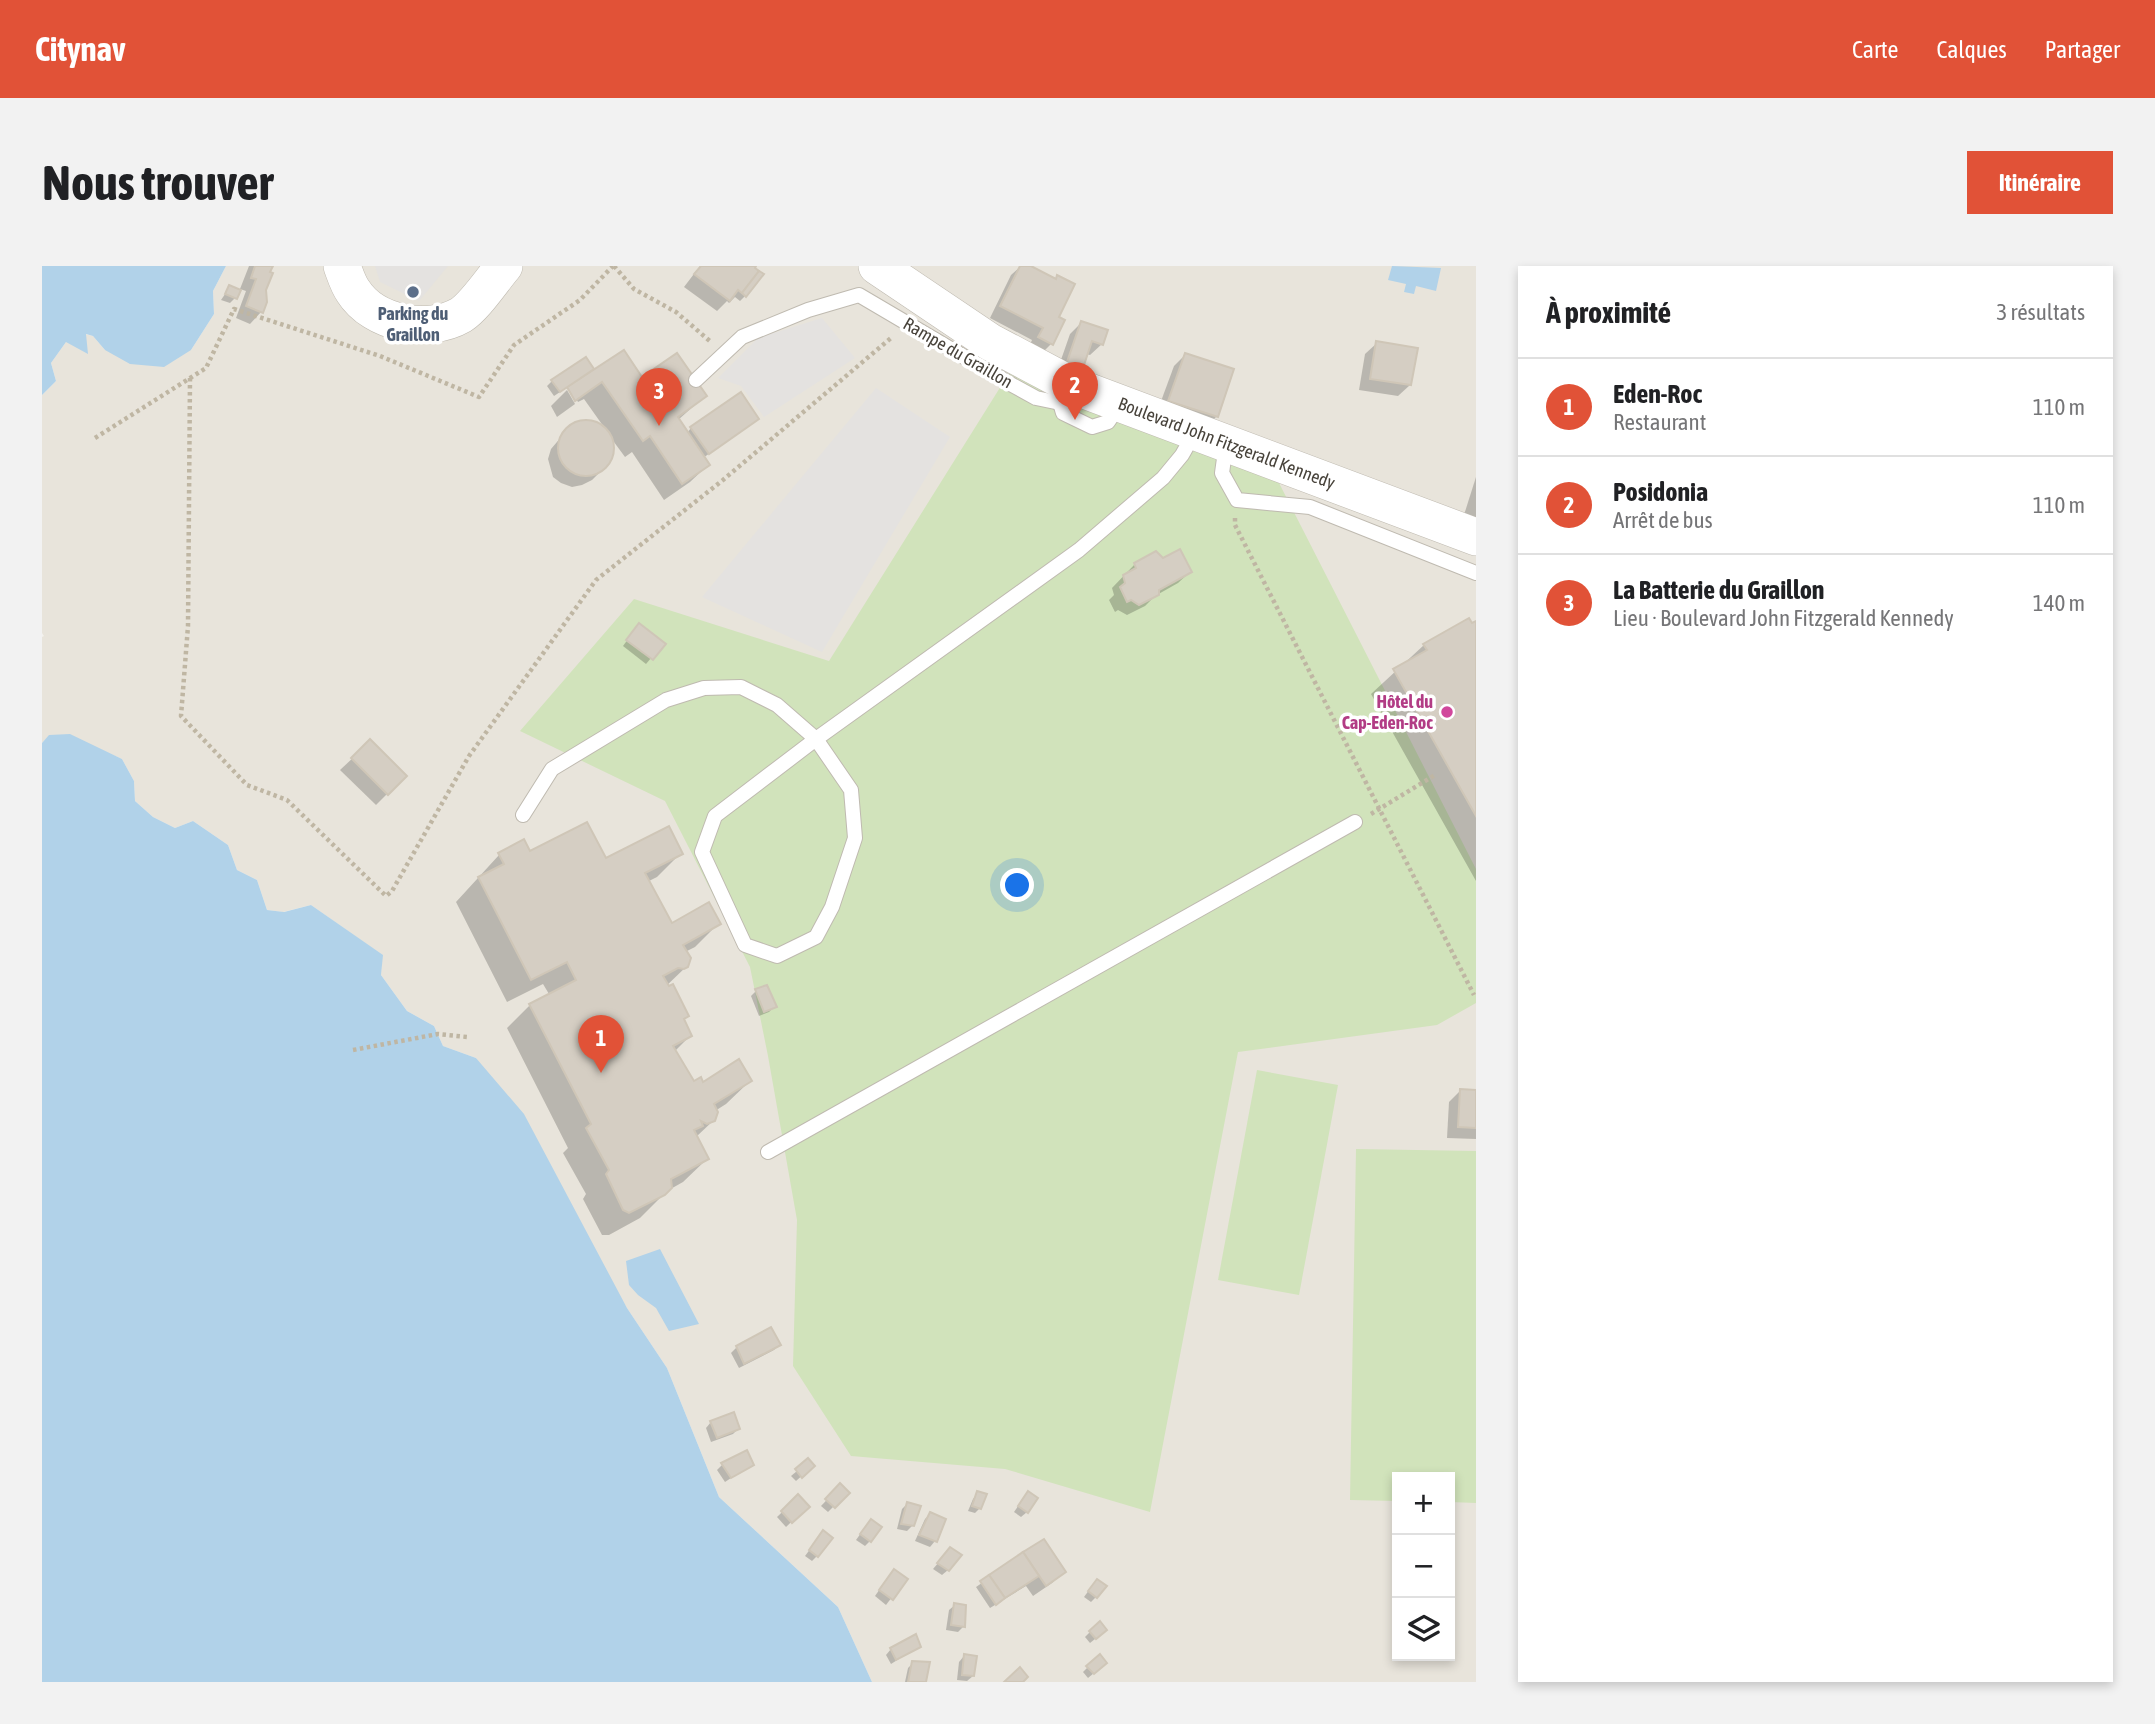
<!DOCTYPE html>
<html lang="fr">
<head>
<meta charset="utf-8">
<style>
  body { margin:0; font-family:"Asap Condensed",sans-serif; background:#f2f2f2; color:#202124 }
  .controls { position:absolute; right:21px; bottom:21px; display:grid; overflow:hidden; border-radius:0px; box-shadow:0 4px 10px #0003 }
  .controls button { width:63px; height:63px; display:grid; place-items:center; padding:0; border:0; border-bottom:2px solid #e0e0e0; background:#fff; color:#202124; font:35px sans-serif }
  .you { position:absolute; left:976px; top:620px; width:24px; height:24px; margin:-18px; border:5px solid #fff; border-radius:50%; background:#1a73e8; box-shadow:0 0 0 10px #1a73e833 }
  .badge { display:grid; place-items:center; width:46px; height:46px; border-radius:50%; background:#e15237; color:#fff; font-size:23px; font-weight:700 }
  .pin { position:absolute; translate:-50% -58px; filter:drop-shadow(0 2px 4px #0008) }
  .pin::after { content:''; position:absolute; top:37px; width:24px; height:21px; background:inherit; clip-path:polygon(0 0,100% 0,50% 100%) }
  .list { margin:0; padding:0; list-style:none }
  h2 { display:flex; justify-content:space-between; align-items:center; height:91px; margin:0; padding:0 28px; font-size:30px }
  h2 small { font-size:23px; font-weight:400; color:#757577 }
  .list li { display:grid; grid-template-columns:46px 1fr auto; gap:21px; align-items:center; box-sizing:border-box; height:98px; padding:0 28px; border-top:2px solid #e0e0e0 }
  .list b { display:block; font-size:26px; white-space:nowrap }
  .list p { margin:0; font-size:23px; white-space:nowrap; color:#757577 }
  .list em { font-size:23px; font-style:normal; color:#757577 }
  .icon { flex:none; width:38px; height:38px; fill:none; stroke:currentColor; stroke-width:2; stroke-linecap:round; stroke-linejoin:round }
  .map { position:relative; flex:none; width:1434px; height:1416px; overflow:hidden; border-radius:0px }
  header { display:flex; align-items:center; gap:42px; box-sizing:border-box; height:98px; padding:0 35px; background:#e15237; color:#fff }
  header strong { font-size:33px }
  nav { display:flex; gap:38px; margin-inline-start:auto; font-size:24px }
  .intro { display:flex; align-items:center; justify-content:space-between; box-sizing:border-box; height:168px; padding:0 42px }
  h1 { margin:0; font-size:49px }
  .button { padding:18px 32px; border-radius:0px; background:#e15237; color:#fff; font-size:24px; font-weight:700 }
  main { display:flex; gap:42px; padding:0 42px }
  aside { flex:1; background:#fff; border-radius:0px; box-shadow:0 4px 10px #0003 }
  .map>svg:first-child { display:block }
  .residential { fill:#e8e4db; fill-rule:evenodd }
  .green { fill:#d1e3bb }
  .parking { fill:#e4e2e0 }
  .water { fill:#b1d2e9 }
  .shadow { fill:#0003 }
  .building { fill:#d5cec3; stroke:#cfc6b7; stroke-width:2 }
  .lines { fill:none; stroke-linecap:round; stroke-linejoin:round }
  .service-casing { stroke:#bfbab0; stroke-width:16 }
  .tertiary-casing { stroke:#bfbab0; stroke-width:38 }
  .path { stroke:#bfb6a3; stroke-width:4.5; stroke-dasharray:3.5 3.5; stroke-linecap:butt }
  .service { stroke:#fff; stroke-width:14 }
  .tertiary { stroke:#fff; stroke-width:37 }
  .service-dot { fill:#5c6f8a; stroke:#fff; stroke-width:2.5 }
  .hotel-dot { fill:#d1479c; stroke:#fff; stroke-width:2.5 }
  .labels { text-anchor:middle; stroke-width:7; stroke-linejoin:round; paint-order:stroke }
  .service-label { font-size:18px; font-weight:bold; fill:#4e5e75; stroke:#fff }
  .street-label { font-size:18px; fill:#48433b; stroke:#fff }
  .hotel-label { font-size:18px; font-weight:bold; fill:#b23c85; stroke:#fff; text-anchor:end }
</style>
</head>
<body>
<header>
<strong>Citynav</strong>
<nav><a>Carte</a><a>Calques</a><a>Partager</a></nav>
</header>
<div class="intro"><h1>Nous trouver</h1><a class="button">Itinéraire</a></div>
<main>
<div class="map">
<svg width="1434" height="1416" viewBox="0 0 1434 1416">
  <rect width="100%" height="100%" fill="#f4f2ed"/>
  <path class="residential" d="M184,0h1250v1416h-604l-34,-75 -119,-110 -52,-129 -40,-60 -151,-250 -33,-12 -9,-20 -27,-15 -26,-36 1,-20 -71,-50 -28,7 -16,-2 -10,-30 -20,-10 -9,-25 -35,-24 -18,7 -22,-11 -18,-16 -1,-20 -12,-22 -25,-11 -47,-13 -8,8v-106l2,-1 -2,-3v-238l14,-14 -5,-18 15,-21 19,-8 8,2 12,14h86l23,-36 -1,-23zM1355,1211h53v179h-53z"/>
  <g class="green">
    <polygon points="969,104 1236,215 1434,603 1434,737 1395,759 1196,786 1108,1246 963,1203 809,1190 751,1100 755,954 726,790 708,701 623,535 478,465 592,333 787,395"/>
    <polygon points="1215,804 1296,819 1257,1029 1176,1014"/>
    <polygon points="1314,883 1434,885 1434,1237 1408,1236 1408,1211 1355,1211 1355,1235 1308,1234"/>
  </g>
  <g class="parking">
    <polygon points="333,0 406,0 377,35 338,16"/>
    <polygon points="780,52 813,92 722,151 699,120 676,112 716,72"/>
    <polygon points="834,122 908,171 780,386 660,331"/>
  </g>
  <g class="water">
    <polygon points="0,0 184,0 171,25 172,48 149,84 122,101 88,98 63,84 51,70 44,68 46,88 24,76 9,97 14,115 0,129"/>
    <polygon points="1350,0 1399,2 1394,25 1374,20 1372,28 1362,26 1364,18 1346,14"/>
    <polygon points="28,468 80,493 92,515 93,535 111,551 133,562 151,555 186,579 195,604 215,614 225,644 242,646 269,639 341,689 339,709 365,745 392,760 401,780 434,792 482,848 585,1042 625,1102 677,1231 796,1341 830,1416 0,1416 0,477 7,469"/>
    <polygon points="618,983 657,1058 627,1065 614,1042 596,1029 587,1019 584,995"/>
  </g>
  <g class="shadow">
    <polygon points="207,0 229,0 219,46 208,58 194,52 204,25 198,23"/>
    <polygon points="658,0 712,0 703,30 698,35 693,31 687,37 685,35 675,45 642,21"/>
    <polygon points="979,0 986,0 1015,52 1009,78 998,89 986,83 990,74 948,52 969,9"/>
    <polygon points="188,21 193,32 188,37 179,34"/>
    <polygon points="1039,57 1060,78 1048,89 1044,88 1013,111 1028,68"/>
    <polygon points="1335,77 1368,119 1356,130 1317,124 1323,88"/>
    <polygon points="1143,89 1175,150 1163,162 1115,146 1132,100"/>
    <polygon points="550,103 545,109 599,114 663,130 636,154 645,167 649,162 715,153 661,192 666,199 648,216 622,234 590,186 583,191 569,172 570,184 562,202 550,214 540,219 530,221 519,217 511,211 506,193 509,183 526,163 534,158 547,156 564,164 542,133 536,136 529,124 524,122 512,130 505,120 510,115"/>
    <polygon points="525,124 533,138 515,151 509,140"/>
    <polygon points="1434,211 1434,256 1421,252"/>
    <polygon points="1121,294 1148,306 1136,317 1113,330 1103,340 1085,349 1076,344 1073,346 1067,334 1072,329 1070,322 1093,298"/>
    <polygon points="1426,354 1430,359 1434,357 1434,615 1329,428 1382,379"/>
    <polygon points="592,365 621,378 604,398 581,380"/>
    <polygon points="328,476 363,510 334,539 298,504"/>
    <polygon points="482,576 488,587 563,594 639,587 615,611 605,616 629,660 676,658 653,681 643,686 645,700 620,724 648,770 632,786 651,818 708,815 684,838 673,845 672,854 654,871 665,893 641,916 625,925 598,952 567,969 560,969 541,933 544,928 521,887 526,882 465,762 488,739 507,728 501,718 465,736 414,636 457,589"/>
    <polygon points="714,725 733,740 727,746 717,750 709,730"/>
    <polygon points="1419,824 1434,825 1434,873 1405,872 1407,836"/>
    <polygon points="729,1063 737,1079 732,1084 697,1102 689,1087 695,1081"/>
    <polygon points="669,1156 696,1163 691,1168 669,1176 664,1162"/>
    <polygon points="704,1187 710,1198 683,1216 675,1204 680,1199"/>
    <polygon points="771,1200 754,1215 749,1210 755,1205"/>
    <polygon points="798,1220 805,1227 786,1246 779,1240"/>
    <polygon points="936,1227 938,1242 933,1247 926,1245 931,1233"/>
    <polygon points="756,1231 765,1241 744,1261 735,1251"/>
    <polygon points="981,1233 985,1246 979,1251 972,1246"/>
    <polygon points="865,1238 870,1260 865,1265 855,1263 860,1243"/>
    <polygon points="888,1248 902,1254 893,1275 888,1281 873,1275 883,1253"/>
    <polygon points="824,1260 828,1275 823,1280 814,1274"/>
    <polygon points="781,1266 775,1290 770,1295 763,1290"/>
    <polygon points="1001,1275 1022,1306 1010,1317 991,1330 984,1320 948,1342 934,1321"/>
    <polygon points="903,1289 906,1304 900,1309 891,1303"/>
    <polygon points="847,1310 863,1314 844,1339 833,1330"/>
    <polygon points="1050,1320 1054,1331 1049,1336 1042,1331"/>
    <polygon points="913,1339 921,1361 916,1366 904,1364 907,1344"/>
    <polygon points="1048,1366 1058,1369 1048,1377 1043,1371"/>
    <polygon points="877,1380 849,1398 844,1389 849,1383"/>
    <polygon points="922,1390 931,1410 925,1415 915,1414 917,1396"/>
    <polygon points="871,1397 883,1416 863,1416 866,1402"/>
    <polygon points="1046,1401 1058,1402 1046,1412 1041,1406"/>
  </g>
  <g class="building">
    <polygon points="213,0 231,0 228,6 231,7 224,24 225,36 221,47 204,40 214,13 209,12"/>
    <polygon points="659,0 714,0 713,2 717,5 700,27 696,24 688,35 652,8"/>
    <polygon points="978,0 989,0 1014,13 1015,9 1033,18 1017,51 1023,54 1011,79 996,71 1001,62 958,40"/>
    <polygon points="717,5 722,8 704,31 700,27"/>
    <polygon points="187,19 199,24 195,33 183,28"/>
    <polygon points="1039,55 1066,64 1061,79 1050,75 1040,105 1024,99"/>
    <polygon points="1334,75 1376,82 1369,119 1328,113"/>
    <polygon points="582,84 600,111 635,87 665,130 636,151 668,199 640,218 608,170 601,175 560,116 533,135 525,121"/>
    <polygon points="1143,87 1192,103 1176,151 1126,135"/>
    <polygon points="544,91 552,103 518,126 509,114"/>
    <polygon points="699,126 717,153 667,188 648,161"/>
    <circle cx="544" cy="182" r="28"/>
    <polygon points="1138,283 1150,306 1117,324 1117,329 1097,339 1089,334 1085,336 1078,321 1083,317 1081,309 1094,302 1092,297 1114,285 1121,292"/>
    <polygon points="1427,352 1430,357 1434,355 1434,550 1351,403 1385,384 1381,378"/>
    <polygon points="597,357 624,378 611,394 584,374"/>
    <polygon points="328,473 365,510 346,529 309,492"/>
    <polygon points="545,556 564,592 627,560 641,588 603,607 630,657 667,636 679,658 641,679 649,692 646,701 642,703 636,702 621,710 627,720 631,718 647,750 642,753 650,770 631,780 652,815 659,811 661,816 697,793 710,815 672,838 676,846 673,855 665,858 659,855 661,860 652,864 667,893 629,913 630,922 623,929 587,947 581,944 564,908 567,904 544,862 549,858 487,738 534,714 525,696 489,714 436,611 462,598 456,587 482,573 488,585"/>
    <polygon points="725,719 735,741 722,746 713,723"/>
    <polygon points="1418,823 1434,824 1434,862 1416,861"/>
    <polygon points="729,1061 739,1079 702,1098 694,1080"/>
    <polygon points="692,1146 698,1163 675,1172 668,1155"/>
    <polygon points="705,1184 712,1199 689,1212 679,1197"/>
    <polygon points="766,1192 773,1200 760,1212 753,1203"/>
    <polygon points="798,1217 808,1227 793,1242 783,1233"/>
    <polygon points="935,1225 945,1228 939,1243 930,1240"/>
    <polygon points="986,1225 996,1232 986,1247 976,1240"/>
    <polygon points="756,1228 768,1241 750,1257 739,1245"/>
    <polygon points="865,1236 879,1240 872,1260 859,1258"/>
    <polygon points="888,1246 904,1253 895,1276 877,1269"/>
    <polygon points="829,1253 840,1261 829,1276 818,1268"/>
    <polygon points="781,1264 791,1272 776,1291 767,1284"/>
    <polygon points="1002,1273 1024,1306 1004,1320 981,1286"/>
    <polygon points="908,1281 920,1289 907,1305 895,1297"/>
    <polygon points="981,1286 997,1310 963,1332 947,1309"/>
    <polygon points="852,1303 866,1313 851,1334 837,1324"/>
    <polygon points="947,1309 963,1332 954,1339 938,1315"/>
    <polygon points="1055,1313 1065,1320 1055,1332 1046,1325"/>
    <polygon points="912,1337 924,1339 923,1361 909,1359"/>
    <polygon points="1058,1355 1065,1364 1054,1373 1047,1365"/>
    <polygon points="874,1368 879,1381 854,1394 848,1382"/>
    <polygon points="922,1388 935,1390 932,1410 920,1409"/>
    <polygon points="1058,1388 1065,1397 1052,1408 1044,1400"/>
    <polygon points="870,1395 888,1396 884,1416 866,1416"/>
    <polygon points="978,1401 986,1411 981,1416 962,1416"/>
  </g>
  <g class="lines">
    <g class="service-casing">
      <g id="service">
        <polyline points="654,114 700,71 766,44 817,29 963,115 994,132 1018,137"/>
        <polyline points="1023,130 1018,137 1021,147 1050,161 1066,156 1077,140"/>
        <polyline points="1184,178 1180,207 1195,234 1268,241 1434,307"/>
        <polyline points="481,549 510,503 624,434 662,422 699,421 735,439 774,473 809,524 813,572 790,641 774,671 735,690 703,679 660,586 673,550 774,473 1037,284 1121,212 1140,189 1153,166"/>
        <polyline points="726,886 1313,556"/>
      </g>
    </g>
    <g class="tertiary-casing">
      <g id="tertiary">
        <path d="M300,0c3,8 6,18 11,25 21,33 75,43 108,24 14,-9 31,-35 43,-49"/>
        <path id="s1" d="M835,0l113,76 81,43 405,152"/>
      </g>
    </g>
    <g class="path">
      <polyline points="572,0 592,23 634,46 669,76"/>
      <polyline points="148,112 146,360 139,450 205,519 245,534 344,630 350,625 427,490 554,314 681,214 849,72"/>
      <polyline points="53,172 164,102 192,43 338,90 437,131 472,79 538,34 571,0"/>
      <polyline points="1193,252 1193,259 1432,729"/>
      <polyline points="1329,548 1393,509"/>
      <polyline points="311,784 396,768 425,771"/>
    </g>
    <use href="#service" class="service"/>
    <use href="#tertiary" class="tertiary"/>
  </g>
  <circle class="service-dot" cx="371" cy="26" r="7"/>
  <circle class="hotel-dot" cx="1405" cy="446" r="7"/>
  <g class="labels">
    <g class="service-label">
      <text x="371" y="54">Parking du<tspan x="371" dy="21">Graillon</tspan></text>
    </g>
    <g class="street-label">
      <text transform="translate(916 87) rotate(30)" y="6">Rampe du Graillon</text>
      <text dy="6" stroke="none"><textPath href="#s1" startOffset="394">Boulevard John Fitzgerald Kennedy</textPath></text>
    </g>
    <g class="hotel-label">
      <text x="1391" y="442">Hôtel du<tspan x="1391" dy="21">Cap-Eden-Roc</tspan></text>
    </g>
  </g>
</svg>
<div class="controls">
<button>+</button>
<button>−</button>
<button><svg class="icon" aria-label="layers" viewBox="0 0 24 24"><path d="M12 4l9 5-9 5-9-5zM3 14l9 5 9-5"/></svg></button>
</div>
<div class="you"></div>
<div class="pin badge" style="left:559px;top:807px">1</div>
<div class="pin badge" style="left:1033px;top:154px">2</div>
<div class="pin badge" style="left:617px;top:160px">3</div>
</div>
<aside>
<h2>À proximité<small>3 résultats</small></h2>
<ul class="list">
<li><span class="badge">1</span><div><b>Eden-Roc</b><p>Restaurant</p></div><em>110 m</em></li>
<li><span class="badge">2</span><div><b>Posidonia</b><p>Arrêt de bus</p></div><em>110 m</em></li>
<li><span class="badge">3</span><div><b>La Batterie du Graillon</b><p>Lieu · Boulevard John Fitzgerald Kennedy</p></div><em>140 m</em></li>
</ul>
</aside>
</main>
</body>
</html>
